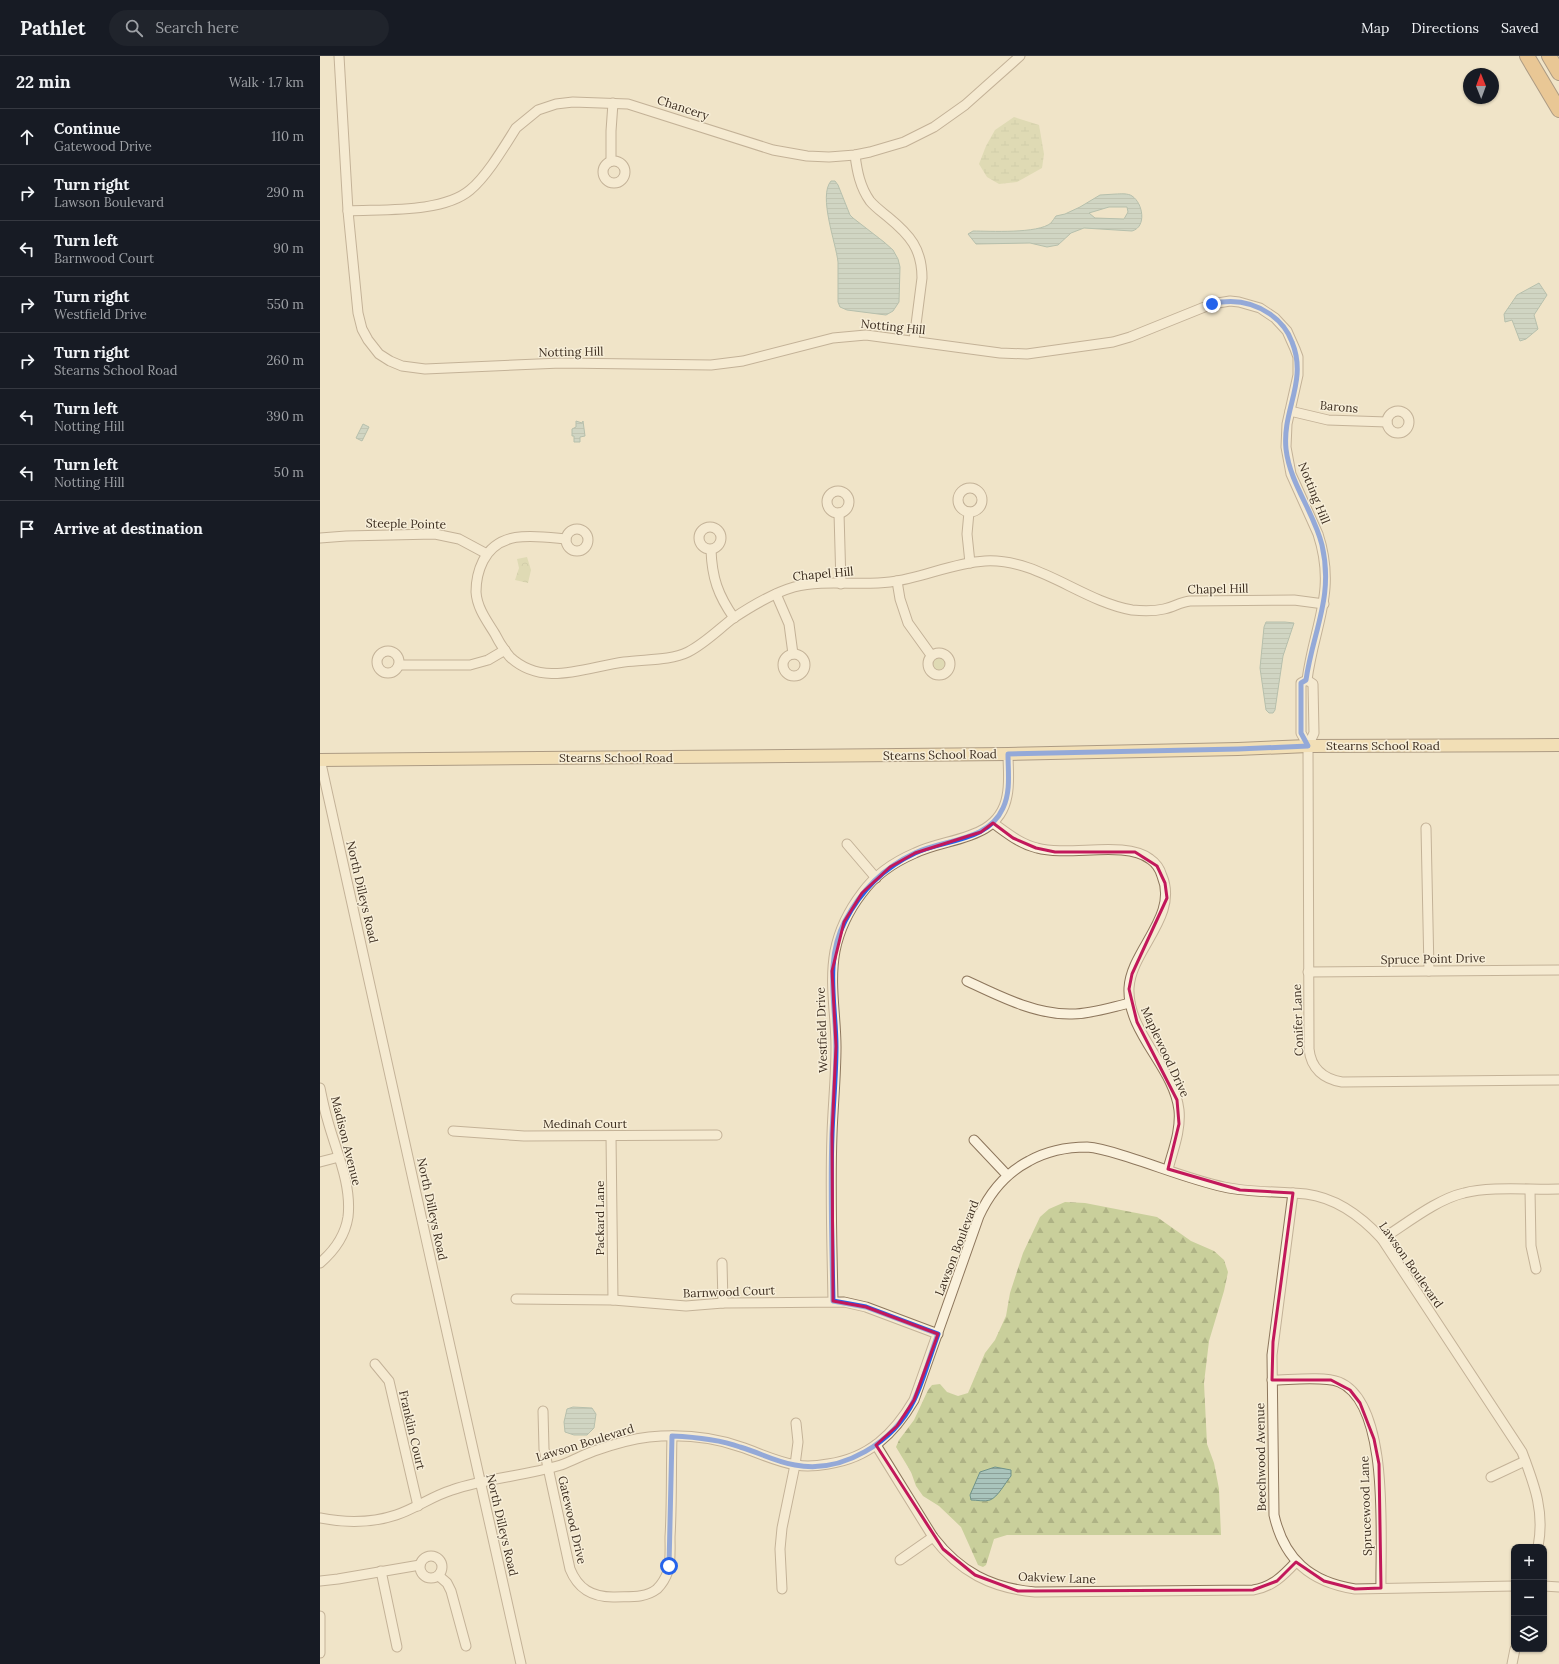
<!DOCTYPE html>
<html lang="en">
<head>
<meta charset="utf-8">
<style>
  body { margin:0; font-family:Lora,serif; background:#20242c; color:#f1f3f6 }
  .controls { position:absolute; right:12px; bottom:12px; display:grid; overflow:hidden; border-radius:8px; box-shadow:0 1px 3px #0004 }
  .controls button { width:36px; height:36px; display:grid; place-items:center; padding:0; border:0; border-bottom:1px solid #363941; background:#171b24; color:#f1f3f6; font:20px sans-serif }
  .compass { position:absolute; left:1143px; top:12px; width:36px; height:36px; border-radius:50%; background:#171b24; box-shadow:0 1px 3px #0004; rotate:359deg }
  .stop { position:absolute; width:12px; height:12px; margin:-9px; border:3px solid #2563eb; border-radius:50%; background:#fff }
  .stop.end { background:#2563eb; border-color:#fff; box-shadow:0 1px 4px #0008 }
  .list { margin:0; padding:0; list-style:none }
  h2 { display:flex; justify-content:space-between; align-items:center; height:52px; margin:0; padding:0 16px; font-size:17px }
  h2 small { font-size:13px; font-weight:400; color:#9ea1a6 }
  .list li { display:grid; grid-template-columns:26px 1fr auto; gap:12px; align-items:center; box-sizing:border-box; height:56px; padding:0 16px; border-top:1px solid #363941 }
  .list b { display:block; font-size:15px; white-space:nowrap }
  .list p { margin:0; font-size:13px; white-space:nowrap; color:#9ea1a6 }
  .list em { font-size:13px; font-style:normal; color:#9ea1a6 }
  .icon { flex:none; width:22px; height:22px; fill:none; stroke:currentColor; stroke-width:2; stroke-linecap:round; stroke-linejoin:round }
  .map { position:relative; flex:none; width:1239px; height:1608px; overflow:hidden }
  header { display:flex; align-items:center; gap:24px; box-sizing:border-box; height:56px; padding:0 20px; background:#171b24; border-bottom:1px solid #363941 }
  header strong { font-size:19px }
  nav { display:flex; gap:22px; margin-inline-start:auto; font-size:14px }
  .search { width:280px; height:36px; background:#20242c; display:flex; align-items:center; gap:10px; box-sizing:border-box; padding:0 14px; border-radius:22px; color:#9ea1a6; font-size:15px }
  main { display:flex }
  aside { flex:1; background:#171b24 }
  .map>svg:first-child { display:block }
  .grass { fill:#c9cf9b }
  .forest { fill:url(#forest-firs) }
  .wetland { fill:url(#wetland-marsh) }
  .park { fill:url(#park-crowns) }
  .water { fill:url(#water-rules); stroke:#6f938a; fill-rule:evenodd }
  .lines { fill:none; stroke-linecap:round; stroke-linejoin:round }
  .minor-casing { stroke:#8d765c; stroke-width:11 }
  .major-casing { stroke:#5b4430; stroke-width:14 }
  .highway-casing { stroke:#5b4430; stroke-width:16 }
  .minor { stroke:#faf1dc; stroke-width:9 }
  .major { stroke:#f3d9a0; stroke-width:12 }
  .highway { stroke:#e0a458; stroke-width:14 }
  .route { stroke:#2563eb; stroke-width:5 }
  .marked { fill:none; stroke:#c2185b; stroke-width:3; stroke-linejoin:round }
  .labels { text-anchor:middle; stroke-width:3; stroke-linejoin:round; paint-order:stroke }
  .street-label { font-size:12px; fill:#3d2e20; stroke:#f7eed8 }
</style>
</head>
<body>
<header>
<strong>Pathlet</strong>
<div class="search"><svg class="icon" aria-label="search" viewBox="0 0 24 24"><circle cx="10" cy="10" r="6"/><path d="M15 15l6 6"/></svg>Search here</div>
<nav><a>Map</a><a>Directions</a><a>Saved</a></nav>
</header>
<main>
<aside>
<h2>22 min<small>Walk · 1.7 km</small></h2>
<ul class="list">
<li><svg class="icon" aria-label="ahead" viewBox="0 0 24 24"><path d="M12 20V5M6 11l6-6 6 6"/></svg><div><b>Continue</b><p>Gatewood Drive</p></div><em>110 m</em></li>
<li><svg class="icon" aria-label="right" viewBox="0 0 24 24"><path d="M7 20v-9h11M14 6l5 5-5 5"/></svg><div><b>Turn right</b><p>Lawson Boulevard</p></div><em>290 m</em></li>
<li><svg class="icon" aria-label="left" viewBox="0 0 24 24"><path d="M17 20v-9H6M10 6l-5 5 5 5"/></svg><div><b>Turn left</b><p>Barnwood Court</p></div><em>90 m</em></li>
<li><svg class="icon" aria-label="right" viewBox="0 0 24 24"><path d="M7 20v-9h11M14 6l5 5-5 5"/></svg><div><b>Turn right</b><p>Westfield Drive</p></div><em>550 m</em></li>
<li><svg class="icon" aria-label="right" viewBox="0 0 24 24"><path d="M7 20v-9h11M14 6l5 5-5 5"/></svg><div><b>Turn right</b><p>Stearns School Road</p></div><em>260 m</em></li>
<li><svg class="icon" aria-label="left" viewBox="0 0 24 24"><path d="M17 20v-9H6M10 6l-5 5 5 5"/></svg><div><b>Turn left</b><p>Notting Hill</p></div><em>390 m</em></li>
<li><svg class="icon" aria-label="left" viewBox="0 0 24 24"><path d="M17 20v-9H6M10 6l-5 5 5 5"/></svg><div><b>Turn left</b><p>Notting Hill</p></div><em>50 m</em></li>
<li><svg class="icon" aria-label="arrive" viewBox="0 0 24 24"><path d="M6 21V4h12l-3 4 3 4H6"/></svg><div><b>Arrive at destination</b></div></li>
</ul>
</aside>
<div class="map">
<svg width="1239" height="1608" viewBox="0 0 1239 1608">
  <defs>
    <pattern id="forest-firs" width="22" height="20" patternUnits="userSpaceOnUse"><rect width="22" height="20" fill="#c9cf9b"/><path d="M5 1l3.5 6h-7zM16 11l3.5 6h-7z" fill="#aeb285"/></pattern>
    <pattern id="wetland-marsh" width="20" height="14" patternUnits="userSpaceOnUse"><rect width="20" height="14" fill="#c9cf9b"/><path d="M1 5h8M5 5V1M11 12h8M15 12V8" fill="none" stroke="#aeb285"/></pattern>
    <pattern id="park-crowns" width="20" height="18" patternUnits="userSpaceOnUse"><rect width="20" height="18" fill="#c9cf9b"/><path d="M2 6a3 3 0 1 1 6 0M12 15a3 3 0 1 1 6 0" fill="none" stroke="#aeb285"/></pattern>
    <pattern id="water-rules" width="6" height="5" patternUnits="userSpaceOnUse"><rect width="6" height="5" fill="#a9c4bc"/><path d="M0 2.5h6" fill="none" stroke="#8ba098"/></pattern>
  </defs>
  <rect width="100%" height="100%" fill="#f0e4c8"/>
  <circle class="grass" cx="618" cy="607" r="7"/>
  <polygon class="forest" points="745,1146 765,1147 837,1161 871,1185 894,1195 904,1204 908,1216 904,1235 889,1285 884,1327 887,1388 894,1407 899,1433 901,1479 687,1479 674,1483 666,1509 663,1511 658,1509 641,1471 619,1450 603,1440 596,1430 591,1416 576,1391 579,1384 594,1364 608,1334 612,1329 620,1328 627,1336 638,1340 648,1337 665,1297 675,1284 686,1260 690,1237 703,1197 720,1161 729,1153"/>
  <polygon class="wetland" points="694,61 719,69 724,98 722,112 697,126 679,128 667,121 659,108 666,90 675,74"/>
  <polygon class="park" points="207,501 211,514 208,527 195,524 199,512 197,503"/>
  <g class="water">
    <path d="M511,125h4l3,4 12,30 3,3 31,24 9,8 5,9 2,8 -1,35 -6,9 -7,4 -39,-5 -7,-3 -2,-5c0,-13 0,-27 0,-40 -2,-19 -20,-66 -7,-81z"/>
    <path d="M796,138c4,0 12,-1 16,2 11,7 15,31 0,35l-48,-3 -13,5 -13,12 -11,2 -17,-4 -54,1 -8,-10 5,-3c16,0 65,3 78,-8 2,-2 3,-5 5,-7l9,-2 15,-7 20,-12zM789,151h18l1,5 -4,7 -29,-1 -6,-5z"/>
    <polygon points="1219,227 1227,239 1214,259 1218,273 1206,283 1200,285 1192,264 1185,266 1184,258 1197,239"/>
    <polygon points="256,365 262,367 263,365 265,380 260,381 260,386 254,386 254,380 252,380 252,373 256,371"/>
    <polygon points="43,368 49,371 42,385 36,382"/>
    <polygon points="946,566 965,566 974,567 963,600 955,654 953,657 949,657 946,654 940,612 944,571"/>
    <polygon points="253,1351 272,1352 276,1358 274,1372 267,1379 254,1379 245,1376 244,1366 247,1353"/>
    <path d="M675,1411l16,3v6c-6,7 -13,21 -21,24 -5,2 -13,0 -19,0l-1,-5 10,-23z"/>
  </g>
  <g class="lines">
    <g class="minor-casing">
      <g id="minor">
        <path d="M19,0l9,155 10,102 4,16 6,11 11,14 11,7 12,5 23,3 136,-6 150,2 32,-4 90,-23 33,-3 134,18 27,1 86,-12 17,-5 82,-33 18,-3 9,1 21,6 15,10 12,13 8,18 3,8v18l-11,49 -1,23 5,27 27,60c19,58 -4,91 -11,146l-6,3v50l7,13"/>
        <path d="M535,99c2,16 5,32 15,46 5,6 12,11 18,16 22,18 34,32 34,61l-8,62"/>
        <circle cx="294" cy="116" r="11"/>
        <polyline points="291,105 291,75 293,47"/>
        <path d="M28,155c35,-2 95,2 122,-21 17,-14 34,-43 46,-62l22,-18 18,-6 17,-2 55,2 145,46 34,6 22,1 26,-2 15,-3 34,-10 30,-15 31,-22 55,-49"/>
        <circle cx="1078" cy="366" r="11"/>
        <polyline points="970,355 1008,364 1067,366"/>
        <circle cx="650" cy="444" r="12"/>
        <circle cx="518" cy="446" r="11"/>
        <polyline points="649,456 647,478 650,507"/>
        <polyline points="519,457 521,528"/>
        <circle cx="390" cy="482" r="11"/>
        <circle cx="257" cy="484" r="11"/>
        <polyline points="0,482 26,480 115,478 139,483 167,498"/>
        <path d="M246,483c-30,-3 -67,-10 -83,22 -5,10 -7,20 -7,31 1,16 11,29 19,42 4,8 9,16 15,23 33,31 76,10 114,5 20,-3 46,-1 64,-10 16,-8 30,-22 44,-33 18,-12 41,-26 62,-32 30,-8 65,-1 96,-5 32,-4 62,-19 95,-21 53,-3 96,40 147,49 10,1 23,1 32,-1 10,-2 16,-7 26,-8l104,-1 30,4"/>
        <path d="M391,494c1,28 7,45 23,68"/>
        <polyline points="577,525 580,543 588,567 611,599"/>
        <polyline points="456,538 469,568 473,598"/>
        <circle cx="68" cy="606" r="11"/>
        <circle cx="619" cy="608" r="11"/>
        <circle cx="474" cy="609" r="11"/>
        <polyline points="79,609 150,609 168,604 185,594"/>
        <path d="M987,624l6,4 1,49 -6,13 1,303c2,20 15,30 33,33l217,-2"/>
        <path d="M0,703c68,301 132,604 201,905"/>
        <path d="M673,767c14,10 27,21 44,25 32,9 88,-8 113,11 6,4 10,10 12,17 17,40 -31,74 -33,112 -2,45 45,79 50,122 2,21 -6,40 -11,59"/>
        <polyline points="1106,772 1109,915"/>
        <polyline points="527,788 556,822"/>
        <polyline points="988,916 1239,914"/>
        <path d="M647,925c32,15 69,34 105,33 19,0 40,-7 58,-11"/>
        <path d="M0,1032c2,10 4,20 7,30 8,31 25,65 21,99 -3,19 -14,34 -28,46"/>
        <polyline points="133,1075 204,1080 397,1079"/>
        <polyline points="291,1080 293,1244"/>
        <polyline points="654,1084 687,1119"/>
        <polyline points="0,1106 19,1101"/>
        <polyline points="1210,1134 1211,1190 1216,1213"/>
        <path d="M973,1137l-21,162 2,160c10,44 36,67 81,74l159,-3"/>
        <path d="M1062,1183c24,-15 55,-40 82,-46 26,-7 67,-3 95,-4"/>
        <polyline points="402,1207 403,1247"/>
        <polyline points="196,1243 293,1244 366,1250 403,1247 524,1246 546,1251 618,1278"/>
        <path d="M513,1245c-1,-55 -3,-111 -1,-167 1,-29 4,-58 4,-87 0,-32 -7,-63 -1,-96 4,-20 14,-41 27,-58 13,-18 32,-31 53,-40 33,-16 84,-12 92,-57 3,-14 1,-28 1,-42"/>
        <polyline points="55,1308 69,1325 98,1450"/>
        <path d="M952,1324c17,0 52,-4 67,2 52,21 41,159 42,206"/>
        <path d="M223,1355l1,38 26,120c8,20 22,28 43,28 15,-1 31,2 44,-8 5,-5 9,-12 11,-18 3,-10 2,-23 2,-34 2,-33 1,-67 2,-101"/>
        <path d="M556,1389l57,92c27,35 58,51 102,55l218,-2c19,-3 30,-14 43,-28"/>
        <polyline points="1171,1421 1205,1405"/>
        <path d="M0,1462c25,5 52,5 76,-3 19,-6 36,-19 56,-25 35,-12 73,-14 109,-25 11,-4 22,-10 33,-14 17,-6 37,-12 55,-14 31,-3 64,0 92,10 18,6 36,15 55,18 11,2 21,1 32,-1 41,-6 66,-30 86,-64l65,-184c11,-24 27,-43 50,-55 18,-10 37,-14 58,-14 14,1 28,6 41,10 32,10 64,23 96,30 27,6 54,4 82,7 31,4 55,22 76,45l140,213c12,32 23,59 16,95"/>
        <circle cx="111" cy="1511" r="11"/>
        <polyline points="580,1504 613,1481"/>
        <polyline points="61,1515 77,1591"/>
        <polyline points="119,1520 127,1527 131,1535 146,1590"/>
        <polyline points="0,1525 18,1523 100,1509"/>
        <polyline points="1224,1530 1239,1531"/>
        <polyline points="462,1533 460,1493 462,1472 475,1409 478,1386 476,1367"/>
        <polyline points="0,1560 0,1597"/>
        <polyline points="1192,1608 1195,1593"/>
      </g>
    </g>
    <g class="major-casing">
      <polyline id="major" points="0,704 688,698 918,693 988,690 1239,689"/>
    </g>
    <g class="highway-casing">
      <g id="highway">
        <polyline points="1207,0 1239,54"/>
        <polyline points="1229,0 1239,17"/>
      </g>
    </g>
    <use href="#minor" class="minor"/>
    <use href="#major" class="major"/>
    <use href="#highway" class="highway"/>
  </g>
  <g class="lines">
    <path class="route" d="M349,1510l3,-130c23,1 46,3 68,11 18,5 36,15 55,18 48,9 99,-23 119,-65 10,-21 16,-45 24,-66l-72,-27 -33,-6c-1,-55 -3,-111 -1,-167 1,-29 4,-57 4,-87 0,-42 -12,-86 9,-126 16,-31 38,-53 70,-68 29,-14 73,-11 88,-45 8,-17 5,-36 5,-54l230,-5 70,-3 -7,-13v-50l5,-3c7,-49 28,-83 16,-135 -8,-33 -32,-61 -36,-96 -4,-39 22,-68 6,-107 -4,-11 -12,-21 -22,-28 -18,-12 -38,-15 -58,-10"/>
  </g>
  <path d="M0 0H1239V1608H0ZM673,767l20,15 23,10 19,4h80l22,14 8,17 2,15 -35,76 -3,15 8,33 40,78 2,24 -11,45 72,21 53,3 -20,149 -1,38h59l19,10 10,13 14,36 5,25 2,124 -26,1 -31,-8 -28,-19 -19,19 -24,9 -235,1 -43,-16 -32,-26 -67,-104 21,-19 17,-26 24,-66 -72,-27 -33,-6 -1,-167 4,-88 -4,-75 12,-49 18,-29 28,-26 25,-14 66,-21z" fill="#f0e4c8" fill-opacity=".55" fill-rule="evenodd"/>
  <path class="marked" d="M673,767l20,15 23,10 19,4h80l22,14 8,17 2,15 -35,76 -3,15 8,33 40,78 2,24 -11,45 72,21 53,3 -20,149 -1,38h59l19,10 10,13 14,36 5,25 2,124 -26,1 -31,-8 -28,-19 -19,19 -24,9 -235,1 -43,-16 -32,-26 -67,-104 21,-19 17,-26 24,-66 -72,-27 -33,-6 -1,-167 4,-88 -4,-75 12,-49 18,-29 28,-26 25,-14 66,-21z"/>
  <g class="labels">
    <g class="street-label">
      <text transform="translate(363 52) rotate(18)" y="4">Chancery</text>
      <text transform="translate(573 271) rotate(6)" y="4">Notting Hill</text>
      <text transform="translate(251 296) rotate(-1)" y="4">Notting Hill</text>
      <text transform="translate(1019 351) rotate(5)" y="4">Barons</text>
      <text transform="translate(994 437) rotate(68)" y="4">Notting Hill</text>
      <text transform="translate(86 468) rotate(1)" y="4">Steeple Pointe</text>
      <text transform="translate(503 518) rotate(-5)" y="4">Chapel Hill</text>
      <text transform="translate(898 533) rotate(-1)" y="4">Chapel Hill</text>
      <text x="1063" y="694">Stearns School Road</text>
      <text transform="translate(620 699) rotate(-1)" y="4">Stearns School Road</text>
      <text x="296" y="706">Stearns School Road</text>
      <text transform="translate(42 836) rotate(77)" y="4">North Dilleys Road</text>
      <text transform="translate(1113 903) rotate(-1)" y="4">Spruce Point Drive</text>
      <text transform="translate(978 964) rotate(-92)" y="4">Conifer Lane</text>
      <text transform="translate(502 974) rotate(-92)" y="4">Westfield Drive</text>
      <text transform="translate(845 996) rotate(65)" y="4">Maplewood Drive</text>
      <text x="265" y="1072">Medinah Court</text>
      <text transform="translate(26 1085) rotate(76)" y="4">Madison Avenue</text>
      <text transform="translate(112 1153) rotate(78)" y="4">North Dilleys Road</text>
      <text transform="translate(280 1162) rotate(-90)" y="4">Packard Lane</text>
      <text transform="translate(637 1192) rotate(-69)" y="4">Lawson Boulevard</text>
      <text transform="translate(1091 1209) rotate(55)" y="4">Lawson Boulevard</text>
      <text transform="translate(409 1236) rotate(-2)" y="4">Barnwood Court</text>
      <text transform="translate(92 1374) rotate(77)" y="4">Franklin Court</text>
      <text transform="translate(265 1387) rotate(-17)" y="4">Lawson Boulevard</text>
      <text transform="translate(941 1401) rotate(-91)" y="4">Beechwood Avenue</text>
      <text transform="translate(1046 1450) rotate(-92)" y="4">Sprucewood Lane</text>
      <text transform="translate(252 1464) rotate(77)" y="4">Gatewood Drive</text>
      <text transform="translate(182 1469) rotate(77)" y="4">North Dilleys Road</text>
      <text transform="translate(737 1522) rotate(2)" y="4">Oakview Lane</text>
    </g>
  </g>
</svg>
<div class="controls">
<button>+</button>
<button>−</button>
<button><svg class="icon" aria-label="layers" viewBox="0 0 24 24"><path d="M12 4l9 5-9 5-9-5zM3 14l9 5 9-5"/></svg></button>
</div>
<svg class="compass" viewBox="-18 -18 36 36"><path d="M0-13l5 13h-10z" fill="#e53935"/><path d="M0 13l5-13h-10z" fill="#9ea1a6"/></svg>
<div class="stop" style="left:349px;top:1510px"></div>
<div class="stop end" style="left:892px;top:248px"></div>
</div>
</main>
</body>
</html>
